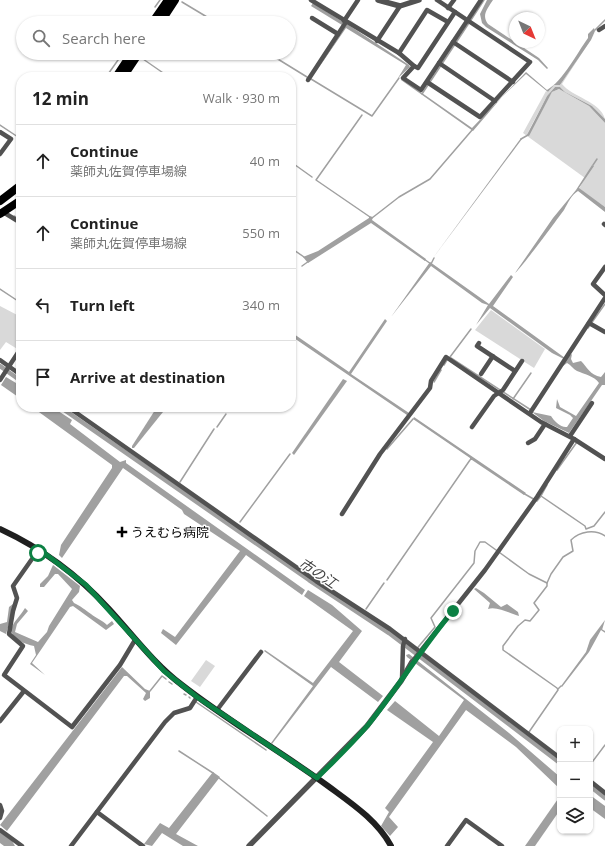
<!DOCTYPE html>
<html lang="en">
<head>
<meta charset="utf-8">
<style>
  body { margin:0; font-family:"Open Sans","Noto Sans JP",sans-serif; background:#f6f6f6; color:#222 }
  .controls { position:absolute; right:12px; bottom:12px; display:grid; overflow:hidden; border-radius:8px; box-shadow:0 1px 3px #0004 }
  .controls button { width:36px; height:36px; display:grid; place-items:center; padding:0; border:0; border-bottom:1px solid #e0e0e0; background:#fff; color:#222; font:20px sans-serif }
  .compass { position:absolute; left:509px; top:12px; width:36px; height:36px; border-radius:50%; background:#fff; box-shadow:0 1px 3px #0004; rotate:137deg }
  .stop { position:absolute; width:12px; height:12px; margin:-9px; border:3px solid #0b8043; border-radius:50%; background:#fff }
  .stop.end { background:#0b8043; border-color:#fff; box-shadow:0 1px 4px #0008 }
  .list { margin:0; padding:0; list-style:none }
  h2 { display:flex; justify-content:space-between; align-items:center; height:52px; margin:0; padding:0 16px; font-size:17px }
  h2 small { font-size:13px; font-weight:400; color:#767676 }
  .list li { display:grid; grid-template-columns:26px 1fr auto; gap:12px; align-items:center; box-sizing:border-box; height:72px; padding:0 16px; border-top:1px solid #e0e0e0 }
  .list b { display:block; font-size:15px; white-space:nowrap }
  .list p { margin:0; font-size:13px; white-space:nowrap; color:#767676 }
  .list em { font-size:13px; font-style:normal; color:#767676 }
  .icon { flex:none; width:22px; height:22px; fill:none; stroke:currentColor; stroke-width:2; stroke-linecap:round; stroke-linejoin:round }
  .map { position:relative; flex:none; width:605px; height:846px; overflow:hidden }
  .search { position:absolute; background:#fff; box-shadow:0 1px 3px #0004; left:16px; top:16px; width:280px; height:44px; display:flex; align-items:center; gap:10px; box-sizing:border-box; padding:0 14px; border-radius:22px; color:#767676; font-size:15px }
  .panel { position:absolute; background:#fff; box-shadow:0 1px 3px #0004; left:16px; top:72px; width:280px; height:340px; border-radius:16px }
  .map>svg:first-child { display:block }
  .green { fill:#d9d9d9 }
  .water { fill:#a0a0a0 }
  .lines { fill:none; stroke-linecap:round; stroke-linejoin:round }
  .stream { stroke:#a0a0a0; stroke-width:1.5 }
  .canal { stroke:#a0a0a0; stroke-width:4.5 }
  .minor { stroke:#525252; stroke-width:4.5 }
  .tertiary { stroke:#525252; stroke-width:5.5 }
  .secondary { stroke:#1f1f1f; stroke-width:6 }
  .trunk { stroke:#000; stroke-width:8 }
  .route { stroke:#0b8043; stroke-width:5 }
  .poi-dot { fill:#000; stroke:#fff; stroke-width:1.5 }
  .labels { text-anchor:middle; stroke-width:3; stroke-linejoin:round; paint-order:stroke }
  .poi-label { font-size:13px; fill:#000; stroke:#fff; text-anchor:start }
  .water-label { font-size:14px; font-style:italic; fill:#414141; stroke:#fff }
</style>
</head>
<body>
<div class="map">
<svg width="605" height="846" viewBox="0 0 605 846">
  <rect width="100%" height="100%" fill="#fff"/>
  <g class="green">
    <path d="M597,30l-35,54c10,13 38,17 43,35l-13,-13 -27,-14 -5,-5h-5l-8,9 -20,38 25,-42 7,-3 30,17 16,17v84l-26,-18 6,-11 -62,-45 23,-42 2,1 6,-7h6z"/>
    <polygon points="0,306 21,317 21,345 19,350 6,342 0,350"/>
    <polygon points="491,310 545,349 534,368 475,330"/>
    <polygon points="206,660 215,666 200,687 191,681"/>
  </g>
  <g class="water">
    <path d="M487,0h6c-5,8 -12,15 -5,24l51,34 9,10 -1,1 -9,-9 -52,-33 -4,-4 -2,-9z"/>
    <polygon points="313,3 343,22 342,25 311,6"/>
    <polygon points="347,24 409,65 410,67 398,78 406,65 346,28 311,79"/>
    <path d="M594,28l1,3 -4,9 -31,45h-6l-6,7 -22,-18 -24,23 -29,34 -72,-51 1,-1 70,49 54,-56 21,18c16,-9 30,-37 41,-52v-4z"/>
    <polygon points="555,87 560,87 565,92 592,106 605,119 605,123 589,106 559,89 552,92 529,136 527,135 547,96"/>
    <polygon points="521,138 522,139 433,258"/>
    <path d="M592,165l2,1 -15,22 26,19v5l-27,-21c-7,4 -10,12 -14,19 -6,8 -44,60 -49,63l38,-55 23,-28z"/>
    <polygon points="369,216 373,217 372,220 426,259 425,261 371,223 308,263 303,257 318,251 369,218"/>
    <path d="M430,262l59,42 22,-29 2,2 -20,29 72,52 7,-4 -1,5 2,4 8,-2c6,6 9,14 20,16l4,-5v13h-3l-33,48 -25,-12 -12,-9 19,4c3,5 10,12 16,11l6,-9 -3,-3 -14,-7 1,-9 3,8 16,9 23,-33c-5,-7 -15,-9 -22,-12 -4,-2 -6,-6 -10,-8l-4,3 1,-7 -12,-6 -62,-45 -14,17 12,-20 -6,-2 -51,-37 -40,51z"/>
    <polygon points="385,319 387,321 351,374 409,413 407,415 291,336 291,332 349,372"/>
    <polygon points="6,377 21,386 21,399 1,385"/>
    <polygon points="343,379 347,381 294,455 292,453"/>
    <polygon points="32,407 52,407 72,420 70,424 120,462 126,460 126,463 305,590 302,595 246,555 176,645 161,633 163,629 175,637 240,551 184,514 182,510 123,468 62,558 59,555 61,545 112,468 112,465"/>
    <polygon points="157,407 167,407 134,448 132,448 132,446"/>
    <polygon points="414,417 526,493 524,495 472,460 470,460 470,458 413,419"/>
    <path d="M53,565l27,21 -1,6 -7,8 2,3c7,3 11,7 17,11 5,4 11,6 16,11l5,-4 2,3 -8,6 -33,-24 -3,1 -38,56 13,12 -15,-11 6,-9 -2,-9c-9,-2 -21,-6 -23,-16 3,-10 9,-13 14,-22l3,3 -11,13 -2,8 23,10 9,-10 2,-6 23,-37 -14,-15h-3l-11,13h-4v-3l8,-8z"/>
    <path d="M476,588l8,5 17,14 6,-3 11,8 1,4c-8,-2 -22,-10 -31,-7l2,-6 -16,-14z"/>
    <polygon points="308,590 332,605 362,631 339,662 383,696 378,702 331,667 272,744 271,743 313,686 264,651 265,650 313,683 353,631 304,596"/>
    <polygon points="13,604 15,604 6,634 0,631 0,624 7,622 9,607"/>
    <polygon points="605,620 602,630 601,630 589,652 562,687 561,686 586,652 590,640"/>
    <polygon points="409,654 509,733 560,777 560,789 516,747 466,710 389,817 398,827 390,836 381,826 389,812 385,808 433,742 387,710 395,701 439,736 464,700 407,657 406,655"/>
    <polygon points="122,667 145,689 150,691 150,698 145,701 143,699 146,693 127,676 124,676 7,831 0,825"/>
    <polygon points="213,772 220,777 176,834 198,846 183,846 162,833 152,846 144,844 160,823 169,828"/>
    <polygon points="590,795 605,806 605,819 590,808"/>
    <polygon points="560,796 560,810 535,846 525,846"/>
    <polygon points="0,832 12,841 15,846 4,846 0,843"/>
  </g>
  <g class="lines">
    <g class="stream">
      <polyline points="182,2 217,23"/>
      <polyline points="155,7 160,0"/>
      <polyline points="471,20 484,0"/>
      <polyline points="144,23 146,20"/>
      <polyline points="595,30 605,20"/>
      <polyline points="268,53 307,77"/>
      <polyline points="143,59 169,77"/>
      <polyline points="106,77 123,53"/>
      <polyline points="311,79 372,116 399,78"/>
      <polyline points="430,82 469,23"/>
      <polyline points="422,94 428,85"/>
      <polyline points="362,115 316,180 370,217"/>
      <polyline points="0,125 21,139"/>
      <polyline points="521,139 528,135"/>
      <polyline points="291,162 312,177"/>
      <polyline points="593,165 597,159"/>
      <polyline points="14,216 21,220"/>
      <polyline points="372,218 399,197 430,179 473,129"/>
      <polyline points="291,248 304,257"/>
      <polyline points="424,259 431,264 434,258"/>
      <polyline points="302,266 309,261"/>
      <polyline points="0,289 21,303"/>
      <polyline points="588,328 605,304"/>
      <polyline points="450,357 471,329"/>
      <polyline points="451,358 531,410"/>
      <polyline points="444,365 447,360"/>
      <polyline points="434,382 441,370"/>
      <polyline points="513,399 531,373"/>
      <polyline points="217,427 226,414"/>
      <polyline points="387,449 413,419"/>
      <polyline points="557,470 577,442"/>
      <polyline points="180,482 214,429"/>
      <polyline points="523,493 537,501 541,496 585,526 586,529 594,526 605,512"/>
      <polyline points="541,496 547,485"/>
      <polyline points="240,522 290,454"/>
      <polyline points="387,580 470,460"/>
      <polyline points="366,609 384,583"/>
      <polyline points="602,630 605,632"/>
      <path d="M414,652l21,-25 -4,-9 43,-55 1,-12 5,-9h5l44,32 18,9 4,-9 12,-17 10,-6 -2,-11c9,-9 24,-11 34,-4"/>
      <polyline points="169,682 172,684"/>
      <polyline points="558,689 561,686"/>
      <polyline points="150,691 162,676 166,679"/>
      <polyline points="184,694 186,695"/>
      <polyline points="189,697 190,698"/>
      <polyline points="196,702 266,750"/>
      <polyline points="529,732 558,690 557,688 503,650 503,646 518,626 525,620 530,621 539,610 534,603 547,586 547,583"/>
      <polyline points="179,751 213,773"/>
      <polyline points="590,765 605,745"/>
      <polyline points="219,778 267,816"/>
    </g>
    <g class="canal">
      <polyline points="0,366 21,381"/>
      <polyline points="60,407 309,580 389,633 560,763"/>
      <polyline points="590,786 605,798"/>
    </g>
    <g class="minor">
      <polyline points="311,0 399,53 414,66 403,78 421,90 481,0"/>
      <polyline points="448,8 454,0"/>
      <polyline points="312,18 338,34"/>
      <polyline points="344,21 358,0"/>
      <polyline points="599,30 605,26"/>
      <polyline points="377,41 400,6"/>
      <polyline points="453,42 513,82"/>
      <polyline points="399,53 427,10 448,22"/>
      <polyline points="439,63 495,101"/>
      <polyline points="414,66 418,68 455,12"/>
      <polyline points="308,80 346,22"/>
      <polyline points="427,82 480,117 530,62 437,0"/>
      <polyline points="0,132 11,139 0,154"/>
      <polyline points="3,212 21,223"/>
      <polyline points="604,224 605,225"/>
      <polyline points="605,267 593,284 605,295"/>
      <polyline points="589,323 605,332"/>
      <polyline points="479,343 477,346 515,371"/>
      <polyline points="0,360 21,375"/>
      <polyline points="481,374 493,356"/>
      <polyline points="0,380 21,348"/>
      <polyline points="68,407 316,581 390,629 560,758"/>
      <polyline points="530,413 605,298"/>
      <polyline points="472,427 494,396 503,390 522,361"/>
      <polyline points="570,436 592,403"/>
      <polyline points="574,439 605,459"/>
      <polyline points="528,443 535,439 545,424"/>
      <polyline points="342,514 380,454 430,388 431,381 446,357 541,422 574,439 537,497 485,570 412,662"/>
      <polyline points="39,549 13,586 17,598 13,611 9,634 23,646 4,675 72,727 120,665 135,640"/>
      <polyline points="402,679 403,646 405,639"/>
      <polyline points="217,710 261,652"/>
      <polyline points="0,721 24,691"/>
      <polyline points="590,781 605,793"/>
      <polyline points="0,805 2,811 0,818"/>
      <polyline points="97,812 143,846"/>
      <polyline points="0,830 22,846"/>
      <polyline points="71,846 165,722 174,713 190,708 197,697"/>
      <polyline points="447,846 466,820 502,846"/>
    </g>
    <g class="tertiary">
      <polyline points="378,0 400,6 419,0"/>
      <polyline points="249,846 367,726 401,681 412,662"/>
    </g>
    <path class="secondary" d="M0,529c41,19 78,46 109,80 24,26 44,54 73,76 46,36 98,66 146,101 23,17 49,34 63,60"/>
    <g class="trunk">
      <polyline points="152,23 168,0"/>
      <polyline points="160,23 175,0"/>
      <polyline points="116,77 132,53"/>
      <polyline points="123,77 139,53"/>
      <polyline points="0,201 21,185"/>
      <polyline points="0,214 21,200"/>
    </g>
  </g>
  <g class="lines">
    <path class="route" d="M38,553l1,-4 47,36 78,86 33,26 120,81c17,-17 35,-34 51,-53 30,-37 54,-78 85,-114"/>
  </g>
  <path class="poi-dot" d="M120 526h4v4h4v4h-4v4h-4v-4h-4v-4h4z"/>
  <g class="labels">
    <g class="poi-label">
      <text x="131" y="537">うえむら病院</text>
    </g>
    <g class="water-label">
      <text transform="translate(318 573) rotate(34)" y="5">市の江</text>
    </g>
  </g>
</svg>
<div class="controls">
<button>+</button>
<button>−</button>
<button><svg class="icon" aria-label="layers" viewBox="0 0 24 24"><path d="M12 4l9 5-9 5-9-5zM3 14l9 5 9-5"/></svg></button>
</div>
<svg class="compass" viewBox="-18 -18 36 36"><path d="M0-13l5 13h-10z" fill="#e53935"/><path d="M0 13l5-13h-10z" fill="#767676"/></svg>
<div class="stop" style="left:38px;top:553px"></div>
<div class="stop end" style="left:453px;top:611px"></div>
<div class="search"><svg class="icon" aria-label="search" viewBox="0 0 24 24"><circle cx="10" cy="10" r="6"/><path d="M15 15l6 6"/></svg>Search here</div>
<section class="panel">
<h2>12 min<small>Walk · 930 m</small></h2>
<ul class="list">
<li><svg class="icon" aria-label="ahead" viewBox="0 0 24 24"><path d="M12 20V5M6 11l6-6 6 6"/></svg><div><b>Continue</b><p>薬師丸佐賀停車場線</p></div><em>40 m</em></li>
<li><svg class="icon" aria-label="ahead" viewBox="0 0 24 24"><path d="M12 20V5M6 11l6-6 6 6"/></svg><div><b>Continue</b><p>薬師丸佐賀停車場線</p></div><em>550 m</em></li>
<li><svg class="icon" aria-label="left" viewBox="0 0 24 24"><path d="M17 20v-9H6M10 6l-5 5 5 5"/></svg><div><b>Turn left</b></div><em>340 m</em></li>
<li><svg class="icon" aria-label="arrive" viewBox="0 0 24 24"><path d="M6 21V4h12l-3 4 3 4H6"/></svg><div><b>Arrive at destination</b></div></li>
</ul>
</section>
</div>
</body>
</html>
